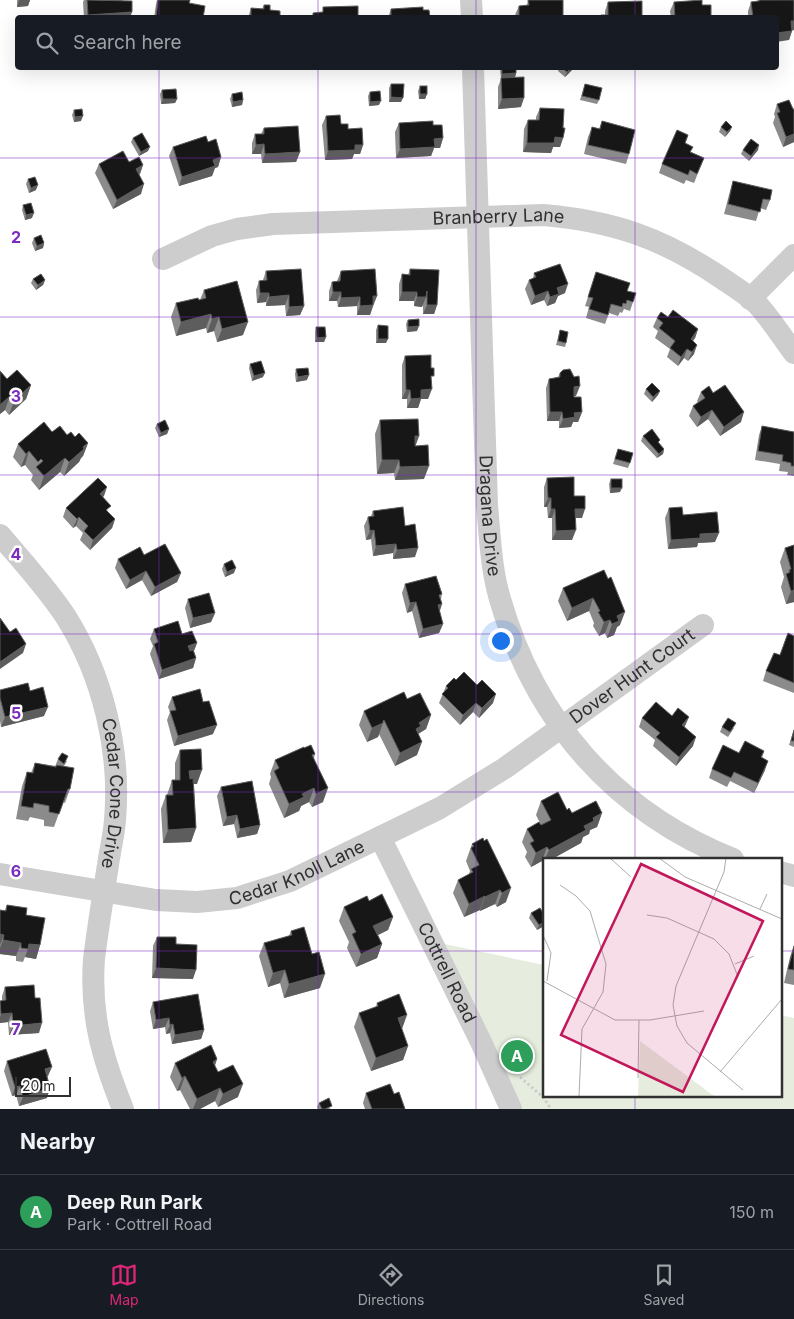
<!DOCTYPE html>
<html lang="en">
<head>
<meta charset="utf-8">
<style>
  body { margin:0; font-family:Inter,sans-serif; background:#242831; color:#f1f3f6 }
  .scale { position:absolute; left:15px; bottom:12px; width:56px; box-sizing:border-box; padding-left:5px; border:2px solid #303030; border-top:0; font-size:14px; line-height:18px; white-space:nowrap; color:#303030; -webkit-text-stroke:4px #fff; paint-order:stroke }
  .you { position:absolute; left:500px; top:640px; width:18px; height:18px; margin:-12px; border:4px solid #fff; border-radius:50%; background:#1a73e8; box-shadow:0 0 0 8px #1a73e833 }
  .badge { display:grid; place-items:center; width:32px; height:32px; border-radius:50%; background:#db2777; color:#fff; font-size:16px; font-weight:700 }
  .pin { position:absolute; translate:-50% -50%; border:2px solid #fff; box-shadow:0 1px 5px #0006 }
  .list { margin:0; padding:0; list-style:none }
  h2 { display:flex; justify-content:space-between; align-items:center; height:65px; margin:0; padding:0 20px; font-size:21px }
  h2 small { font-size:16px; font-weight:400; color:#9ea1a6 }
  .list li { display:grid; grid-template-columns:32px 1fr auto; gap:15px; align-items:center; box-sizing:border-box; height:75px; padding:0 20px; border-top:1px solid #363941 }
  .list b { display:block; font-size:19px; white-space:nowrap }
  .list p { margin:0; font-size:16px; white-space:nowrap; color:#9ea1a6 }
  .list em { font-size:16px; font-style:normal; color:#9ea1a6 }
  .icon { flex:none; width:28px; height:28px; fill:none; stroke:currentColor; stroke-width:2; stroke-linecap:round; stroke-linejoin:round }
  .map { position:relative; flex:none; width:794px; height:1109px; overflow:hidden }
  .search { position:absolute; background:#171b24; box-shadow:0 5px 20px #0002; left:15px; right:15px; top:15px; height:55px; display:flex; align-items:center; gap:12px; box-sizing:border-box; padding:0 18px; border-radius:5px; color:#9ea1a6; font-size:19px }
  .sheet { height:140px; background:#171b24 }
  nav { display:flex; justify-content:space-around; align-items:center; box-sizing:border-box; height:70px; border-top:1px solid #363941; background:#171b24; font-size:14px; color:#9ea1a6 }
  nav a { display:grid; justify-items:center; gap:2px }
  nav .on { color:#db2777 }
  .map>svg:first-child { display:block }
  .green { fill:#e6edde }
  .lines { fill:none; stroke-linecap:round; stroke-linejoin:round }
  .path { stroke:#cdcdcd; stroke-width:3; stroke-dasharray:2.5 2.5; stroke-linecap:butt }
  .minor { stroke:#cdcdcd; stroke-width:22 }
  .wall { fill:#8b8b8b }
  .shaded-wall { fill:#5d5d5d }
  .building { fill:#171717; stroke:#5d5d5d }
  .grid { fill:none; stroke:#7b2cbf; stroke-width:1; stroke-opacity:0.55 }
  .labels { text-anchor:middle; stroke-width:5; stroke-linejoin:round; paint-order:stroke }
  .street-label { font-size:18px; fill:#303030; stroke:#fff }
  .inset-road { fill:none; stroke:#acacac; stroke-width:1 }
  .view { fill:#c2185b; fill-opacity:0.15; stroke:#c2185b; stroke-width:2.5 }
  .inset-edge { fill:none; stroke:#303030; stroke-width:2.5 }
  .grid-label { font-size:16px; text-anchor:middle; font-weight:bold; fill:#7b2cbf; stroke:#fff; stroke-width:5; stroke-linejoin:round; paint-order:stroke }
</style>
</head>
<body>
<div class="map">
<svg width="794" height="1109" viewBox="0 0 794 1109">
  <rect width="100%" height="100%" fill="#fff"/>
  <polygon class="green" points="435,942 544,965 544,1095 780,1095 780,1015 794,1018 794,1109 508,1109"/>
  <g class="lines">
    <polyline class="path" points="520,1077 543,1097 551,1109"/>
    <g class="minor">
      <polyline points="471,0 472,18"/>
      <path id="s1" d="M473,68l14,437c3,32 4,64 13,94 35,122 115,213 233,260"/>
      <path id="s2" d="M163,259l49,-23 25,-7 36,-5 270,-9c70,6 119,23 177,62 13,9 27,17 37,27 14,15 25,33 37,49"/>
      <polyline points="750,299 794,255"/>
      <path id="s3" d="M0,535c23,27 47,53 66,82 37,59 55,134 49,203 -1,15 -5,30 -7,45 -5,31 -10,62 -14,94 -4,56 8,98 29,150"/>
      <path id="s4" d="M380,837l101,205 30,67"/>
      <polyline points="780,872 794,876"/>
      <path id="s5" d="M0,874l156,26 41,2 40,-4 53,-17 150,-73 65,-40 198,-143"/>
    </g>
  </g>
  <g class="wall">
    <polygon points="17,0 30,0 28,6 17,7"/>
    <polygon points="84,0 122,0 130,18 84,18 83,2"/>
    <polygon points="157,0 190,0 189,3 203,18 154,18 156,4"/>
    <polygon points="528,0 563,18 515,18 515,15 519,6 527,5"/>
    <polygon points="758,0 794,0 792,31 789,40 776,18 748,18 748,11 751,2 757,1"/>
    <polygon points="608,2 642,18 600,18 601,15 605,15 605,11"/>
    <polygon points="674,2 702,5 711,18 671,18 670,11"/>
    <polygon points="264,5 270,10 280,18 248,18 251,8 262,9"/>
    <polygon points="391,9 423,10 430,18 388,18"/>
    <polygon points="500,68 516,68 516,73 515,77 521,107 498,109 498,87 501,79"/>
    <polygon points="559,68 574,68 565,77 558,71"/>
    <polygon points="391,84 401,102 389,102 389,88"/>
    <polygon points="585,84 599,100 597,104 580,100"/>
    <polygon points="420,86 427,94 425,99 419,99 418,91"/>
    <polygon points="162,90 177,99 175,103 161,104 160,94"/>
    <polygon points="370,92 379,105 369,106 368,96"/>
    <polygon points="232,94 243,100 242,105 232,107 230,99"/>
    <polygon points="777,104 794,142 783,147 773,123 775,117 774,114"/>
    <polygon points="540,108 563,138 560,147 553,147 551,153 523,152 524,129 528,120 536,120 536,117"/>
    <polygon points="74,110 81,121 74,122 72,115"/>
    <polygon points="326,116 348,129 363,145 360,154 354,154 352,159 325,160 322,125"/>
    <polygon points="602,121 629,154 626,164 584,154 588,137 592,127 599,129"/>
    <polygon points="399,123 433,125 443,138 440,148 434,148 431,156 396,158 395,132"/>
    <polygon points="721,127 732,127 730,131 725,137 719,132"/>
    <polygon points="264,128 300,152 296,162 262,163 261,154 252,154 252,143 255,134 261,134"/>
    <polygon points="688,135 685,143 691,152 704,158 694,183 686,180 684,184 659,173 662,164"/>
    <polygon points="133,138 148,151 139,156 131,142"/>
    <polygon points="208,142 221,157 218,167 215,168 212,176 179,186 169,156 173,147"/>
    <polygon points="743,150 758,150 749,161 741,154"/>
    <polygon points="129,162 143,165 139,175 141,194 113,209 95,173 99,164"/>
    <polygon points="28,179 36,190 29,193 26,184"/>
    <polygon points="733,181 770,200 766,210 760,208 756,221 724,214 730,191"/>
    <polygon points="23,205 32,218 25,220 22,210"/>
    <polygon points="34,238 44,243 43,248 35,251 32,243"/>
    <polygon points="410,269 437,305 434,314 423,314 423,304 422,307 414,306 414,301 399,301 399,284 402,274 408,275"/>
    <polygon points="266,271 304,306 300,315 286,316 285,305 266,306 266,302 257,303 256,290 259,281 263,280"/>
    <polygon points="341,271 377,296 370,315 357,315 357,306 338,307 337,301 329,301 329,291 332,282 337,281"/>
    <polygon points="534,273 565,293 558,296 555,303 547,306 544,300 531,305 525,289 529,280 533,279"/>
    <polygon points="33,279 45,280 43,285 36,290 31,283"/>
    <polygon points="593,282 627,291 633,302 630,311 624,309 622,313 620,312 618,316 609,313 605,324 586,318 589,307 585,306"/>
    <polygon points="204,290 243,335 217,342 214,331 207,333 206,328 176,336 171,317 176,303 200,300"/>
    <polygon points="668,317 698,329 695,338 693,341 694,354 688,361 684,358 678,366 667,357 670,349 655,338 658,331 653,327 657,318"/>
    <polygon points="408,320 417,331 407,332 406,324"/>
    <polygon points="378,325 386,343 376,343 376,330"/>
    <polygon points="316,327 326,337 324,342 315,342 315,332"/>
    <polygon points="560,330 566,343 565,347 556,345"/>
    <polygon points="405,356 431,383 428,399 421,399 418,408 407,408 407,399 402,399 402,365"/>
    <polygon points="250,364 263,377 252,381 249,368"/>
    <polygon points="296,369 307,380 296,382 295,374"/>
    <polygon points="0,371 7,379 31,385 26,399 9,415 5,410 0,414"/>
    <polygon points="560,373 576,396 574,396 574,397 582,412 578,422 573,422 571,427 559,428 559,421 547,421 546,388 549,379 558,377"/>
    <polygon points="646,389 660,391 658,395 652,402 644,394"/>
    <polygon points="701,392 713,393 741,422 720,436 708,419 697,427 689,416 693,406 698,402 697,401"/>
    <polygon points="380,420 419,436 415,446 424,479 395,480 394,473 377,474 375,434"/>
    <polygon points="157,424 169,429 167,434 159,437 155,428"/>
    <polygon points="762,426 794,432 794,476 787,475 788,472 779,471 780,464 755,460 759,435"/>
    <polygon points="52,432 75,437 88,443 83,456 81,458 79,462 64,476 60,472 39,490 31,480 33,475 25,465 21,467 13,457 18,444"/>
    <polygon points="643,436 664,449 663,454 657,458 641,441"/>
    <polygon points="618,449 630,463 628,468 613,464"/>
    <polygon points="547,478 574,496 582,518 575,518 572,540 552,540 552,518 548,518 547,507 544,507 544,487"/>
    <polygon points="611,479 620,492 610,493 609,484"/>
    <polygon points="107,487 102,497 108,512 115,519 112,528 90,550 80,540 83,533 76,526 73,528 63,517 66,508"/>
    <polygon points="669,508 683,515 715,542 698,543 697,547 668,549 665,518"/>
    <polygon points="373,511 405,526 415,557 393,559 393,553 373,556 371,539 366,540 364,526 368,517 371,516"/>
    <polygon points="794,545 794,602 786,604 781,587 784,577 780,562 785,548"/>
    <polygon points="118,559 181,573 177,582 151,596 142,580 126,589 115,568"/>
    <polygon points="224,564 234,573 225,577 222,569"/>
    <polygon points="604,570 620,625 617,627 614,635 607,638 605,633 599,636 593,626 594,623 589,611 567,621 558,601 563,588"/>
    <polygon points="405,584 442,594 441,599 442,604 439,611 443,624 439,633 419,638 412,611 407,613 402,593"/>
    <polygon points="188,599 215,613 211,622 190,628 185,608"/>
    <polygon points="154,629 182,634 197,643 194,651 196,658 193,668 159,679 150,654 153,646 150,639"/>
    <polygon points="794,636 794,693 763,681 766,671 780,655"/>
    <polygon points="456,680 493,703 479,718 473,712 460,725 439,703 446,686"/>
    <polygon points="0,690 30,691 44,716 1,727 0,721"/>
    <polygon points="172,697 213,734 174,746 167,720 170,712 168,707"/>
    <polygon points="407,699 431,715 426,729 418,734 417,755 395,766 379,734 378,737 367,742 359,725 364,711"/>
    <polygon points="672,716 685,726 685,727 693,746 676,766 653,746 655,740 639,727 642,718"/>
    <polygon points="722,727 734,728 728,737 720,732"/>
    <polygon points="794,729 794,747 789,745"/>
    <polygon points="304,748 315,754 314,758 323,802 312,807 309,802 301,806 299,811 284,818 269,784 271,777 270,774 275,760"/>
    <polygon points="180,750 197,784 194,784 196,828 191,842 163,843 161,809 166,795 167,795 172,780 175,780 175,763"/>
    <polygon points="764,751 762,758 765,770 754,793 730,781 727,787 709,778 712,769 739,753"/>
    <polygon points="58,759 67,761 64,766 70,789 65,803 63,802 54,827 44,826 44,820 30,817 28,821 16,819 22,786 27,772 31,773 35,763 56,766 57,765 56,764"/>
    <polygon points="221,787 260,825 257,834 237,838 234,824 223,826 217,796"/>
    <polygon points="541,801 567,810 572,813 602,813 597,827 590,830 589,834 583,837 581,843 552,859 544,859 544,863 542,861 531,867 525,857 527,852 522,842 527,829 541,825 536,815"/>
    <polygon points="483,838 506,902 497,907 495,904 480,911 480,910 464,917 453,893 458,880 469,874 470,871 466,861 472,844"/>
    <polygon points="369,901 393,917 388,930 378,935 382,944 377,958 356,967 347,948 349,942 339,921 344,907"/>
    <polygon points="7,905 26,915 40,945 36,959 25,957 23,962 16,961 16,956 0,954 0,910 5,910"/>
    <polygon points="531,913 544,915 544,926 537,930 529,918"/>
    <polygon points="291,931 320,988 284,998 280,983 268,987 259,956 264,943 289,936"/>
    <polygon points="157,937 176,944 193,979 152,978 153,946"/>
    <polygon points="794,945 794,985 784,983 790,957"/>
    <polygon points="5,987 35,998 39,1033 9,1035 8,1022 0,1023 0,1001 2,1001 2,996"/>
    <polygon points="153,1002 204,1030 201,1039 172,1044 170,1033 166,1034 165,1027 153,1029 150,1011"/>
    <polygon points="377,1003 408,1046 403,1060 371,1071 354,1027 359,1013 376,1007"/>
    <polygon points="217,1059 215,1066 218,1072 238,1097 218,1107 215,1101 200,1109 190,1109 180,1090 177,1091 170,1077 175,1063"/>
    <polygon points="7,1061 48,1076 47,1077 47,1098 19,1106 16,1095 12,1096 4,1071"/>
    <polygon points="366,1093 394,1094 405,1109 365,1109 363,1103"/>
    <polygon points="319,1103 331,1109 318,1109 317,1107"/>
  </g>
  <g class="shaded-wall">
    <polygon points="19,0 30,0 28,6 17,7"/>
    <polygon points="132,12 130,18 87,18 88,15"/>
    <polygon points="791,21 794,21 794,30 788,31"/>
    <polygon points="792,31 789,40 776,42 776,33"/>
    <polygon points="571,68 574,68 565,77 567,72"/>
    <polygon points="516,73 515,78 501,79 502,74"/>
    <polygon points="420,94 427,94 425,99 419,99"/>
    <polygon points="391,97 403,98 401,102 389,102"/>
    <polygon points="524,98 521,107 498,109 502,99"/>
    <polygon points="163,99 177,99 175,103 161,104"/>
    <polygon points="243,100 242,105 232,107 233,102"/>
    <polygon points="381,101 379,105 369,106 370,102"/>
    <polygon points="83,116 81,121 74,122 75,117"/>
    <polygon points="732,127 730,131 725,137 727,132"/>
    <polygon points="794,134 794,142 783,147 786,137"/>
    <polygon points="555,137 563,138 560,147 553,147 551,153 523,152 527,143"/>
    <polygon points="443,138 440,148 434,148 431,156 396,158 400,149 434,139"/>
    <polygon points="264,144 261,154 252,154 256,145"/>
    <polygon points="355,145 363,145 360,154 354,154 352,159 325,160 328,151"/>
    <polygon points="759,145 758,150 749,161 751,156"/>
    <polygon points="150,147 148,151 139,156 141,152"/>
    <polygon points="300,152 296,162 262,163 265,154"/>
    <polygon points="221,157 218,167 215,168 212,176 179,186 182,177 213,160"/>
    <polygon points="143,165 140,174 132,178 136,169"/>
    <polygon points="144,184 141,194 113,209 117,200"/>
    <polygon points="38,185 36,190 29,193 31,188"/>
    <polygon points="34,213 32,218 25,220 26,215"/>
    <polygon points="44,243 43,248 35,251 37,246"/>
    <polygon points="45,280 43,285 36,290 38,285"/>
    <polygon points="568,284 565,293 558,296 555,303 547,306 550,297 557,288"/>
    <polygon points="548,291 544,300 531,305 535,296"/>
    <polygon points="333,292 341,292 337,301 329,301"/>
    <polygon points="402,292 417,292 414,301 399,301"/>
    <polygon points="260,293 269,293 266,302 257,303"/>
    <polygon points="289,295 285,305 266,306 269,297"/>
    <polygon points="373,296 377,296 373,305"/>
    <polygon points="360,297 357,306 338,307 341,298"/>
    <polygon points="417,297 426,297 422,307 414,306"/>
    <polygon points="373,305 370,315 357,315 360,306"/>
    <polygon points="427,305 437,305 434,314 423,314"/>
    <polygon points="304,306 300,315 286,316 289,307"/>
    <polygon points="211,314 206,328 176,336 181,322"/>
    <polygon points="219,317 214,331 207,333 212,319"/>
    <polygon points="248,322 243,335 217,342 222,329"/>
    <polygon points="419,326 417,331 407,332 408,327"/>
    <polygon points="698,329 695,338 687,349 691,339"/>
    <polygon points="326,337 324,342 315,342 317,338"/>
    <polygon points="378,339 388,339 386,343 376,343"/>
    <polygon points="697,345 694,354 688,361 692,352"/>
    <polygon points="687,349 684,358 678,366 681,357"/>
    <polygon points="265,373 263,377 252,381 254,376"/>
    <polygon points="309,375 307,380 296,382 298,377"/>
    <polygon points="31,385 26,399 9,415 14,401"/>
    <polygon points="580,386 576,396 570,396 574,387"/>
    <polygon points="432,389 428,399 421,399 418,408 407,408 411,399 421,390"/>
    <polygon points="406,390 410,390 407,399 402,399"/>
    <polygon points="660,391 658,395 652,402 653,397"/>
    <polygon points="10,396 5,410 0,414 0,405"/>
    <polygon points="712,410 708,419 697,427 701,417"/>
    <polygon points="550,412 562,412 559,421 547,421"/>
    <polygon points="582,412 578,422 573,422 571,427 559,428 563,419 574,413"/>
    <polygon points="744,412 741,422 720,436 724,427"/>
    <polygon points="169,429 167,434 159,437 161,433"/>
    <polygon points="415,436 419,436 414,450"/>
    <polygon points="88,443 83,456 81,458 79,462 64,476 69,462"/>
    <polygon points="664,449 663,454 657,458 659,454"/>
    <polygon points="29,451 25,465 21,467 26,454"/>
    <polygon points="65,458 60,472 39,490 44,476"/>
    <polygon points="382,460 399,460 394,473 377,474"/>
    <polygon points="429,466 424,479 395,480 400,467"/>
    <polygon points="107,487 104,496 96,504 100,494"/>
    <polygon points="611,488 622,488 620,492 610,493"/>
    <polygon points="548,498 551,498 547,507 544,507"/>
    <polygon points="551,509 555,509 552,518 548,518"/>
    <polygon points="575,509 585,509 582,518 572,518"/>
    <polygon points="79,517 76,526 73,528 77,519"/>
    <polygon points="115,519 112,528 90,550 93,540"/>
    <polygon points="374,530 371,539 366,540 370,531"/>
    <polygon points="576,530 572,540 552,540 556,531"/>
    <polygon points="719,533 715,542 698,543 697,547 668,549 671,540 700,534"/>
    <polygon points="396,544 393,553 373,556 376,546"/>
    <polygon points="418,548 415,557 393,559 397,550"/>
    <polygon points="236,568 234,573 225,577 227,572"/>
    <polygon points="146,571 142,580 126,589 130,580"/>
    <polygon points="181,573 177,582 151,596 155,587"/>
    <polygon points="794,590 794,602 786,604 791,591"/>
    <polygon points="593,598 589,611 567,621 572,608"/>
    <polygon points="416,602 412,611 407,613 410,603"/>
    <polygon points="442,604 439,614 438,605"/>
    <polygon points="625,612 620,625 617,627 614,635 607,638 612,624 617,616"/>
    <polygon points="215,613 211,622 190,628 193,618"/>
    <polygon points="610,620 605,633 599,636 604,622"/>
    <polygon points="443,624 439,633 419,638 423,629"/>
    <polygon points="197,643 193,653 185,656 188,646"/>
    <polygon points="26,644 23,653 0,669 0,662"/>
    <polygon points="196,658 193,668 159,679 162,670"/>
    <polygon points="496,694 493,703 479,718 482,708"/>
    <polygon points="476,703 473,712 460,725 463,715"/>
    <polygon points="48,707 44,716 1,727 5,717"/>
    <polygon points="431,715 426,729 418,734 416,729 419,723"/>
    <polygon points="689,717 685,726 679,734 682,725"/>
    <polygon points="384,720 378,737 367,742 372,728"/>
    <polygon points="217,725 213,734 174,746 178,736"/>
    <polygon points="696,737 693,746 676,766 679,757"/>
    <polygon points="422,742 417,755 395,766 400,753"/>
    <polygon points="768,761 765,770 754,793 758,783"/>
    <polygon points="202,770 197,784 184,784 189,771"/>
    <polygon points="314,788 309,802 301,806 299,811 284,818 289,804 302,794"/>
    <polygon points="328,788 323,802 312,807 316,794"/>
    <polygon points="602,813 597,827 590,830 589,834 583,837 581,843 552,859 545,859 549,850 584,826 593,818"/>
    <polygon points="237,815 234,824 223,826 227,817"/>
    <polygon points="260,825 257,834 237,838 240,829"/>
    <polygon points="196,828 191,842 163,843 168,830"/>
    <polygon points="547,847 542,861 531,867 536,853"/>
    <polygon points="511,888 506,902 497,907 502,893"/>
    <polygon points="500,890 495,904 480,911 485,897"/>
    <polygon points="485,896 480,910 464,917 469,904"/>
    <polygon points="393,917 388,930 368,940 373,926"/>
    <polygon points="544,922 544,926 537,930 539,925"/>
    <polygon points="0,934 4,935 0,945"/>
    <polygon points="3,940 21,943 16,956 0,954 0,948"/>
    <polygon points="29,944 40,945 36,959 25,957 28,949"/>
    <polygon points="382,944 377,958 356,967 361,954"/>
    <polygon points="156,968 196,970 193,979 152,978"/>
    <polygon points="285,970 280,983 268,987 273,973"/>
    <polygon points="325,974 320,988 284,998 289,984"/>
    <polygon points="12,1013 8,1022 0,1023 0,1017 1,1014"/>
    <polygon points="407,1015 402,1029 398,1018"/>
    <polygon points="169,1018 165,1027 153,1029 156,1020"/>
    <polygon points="42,1023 39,1033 9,1035 13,1026"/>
    <polygon points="173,1024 170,1033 166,1034 170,1025"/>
    <polygon points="204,1030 201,1039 172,1044 175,1035"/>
    <polygon points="408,1046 403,1060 371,1071 376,1058"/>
    <polygon points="217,1059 212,1072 213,1062"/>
    <polygon points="52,1067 48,1076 41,1078 45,1069"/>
    <polygon points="185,1076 180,1090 177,1091 182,1078"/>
    <polygon points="243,1084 238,1097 218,1107 223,1094"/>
    <polygon points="20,1086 16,1095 12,1096 15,1087"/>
    <polygon points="50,1088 47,1098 19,1106 23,1097"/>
    <polygon points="220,1088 215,1101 200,1109 193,1109 197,1099"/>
  </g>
  <g class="building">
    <polygon points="87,0 132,1 132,12 88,15"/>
    <polygon points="158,0 190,0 189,3 205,6 203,18 156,18"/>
    <polygon points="528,0 563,0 563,18 519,18 519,6 529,5"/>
    <polygon points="702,0 702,5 711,5 711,18 675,18 674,2"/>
    <polygon points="760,0 794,0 794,21 791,21 792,31 776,33 776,18 753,18 751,2 759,1"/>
    <polygon points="642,1 642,18 601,18 601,15 608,15 608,2"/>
    <polygon points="264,5 270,5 270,10 280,11 280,18 251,18 251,8 264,9"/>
    <polygon points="358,6 358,18 313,18 313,13 323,12 323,7"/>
    <polygon points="423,7 423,10 429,10 430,18 391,18 391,9"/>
    <polygon points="502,68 516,68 516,73 502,74"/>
    <polygon points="562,68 571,68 567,72"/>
    <polygon points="524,77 524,98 502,99 501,78"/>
    <polygon points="391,84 404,84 403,98 391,97"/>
    <polygon points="585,84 602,88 599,100 582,96"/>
    <rect x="420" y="86" width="7" height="8"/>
    <polygon points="176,89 177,99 163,99 162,90"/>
    <polygon points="380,91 381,101 370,102 370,92"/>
    <polygon points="242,92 243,100 233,102 232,94"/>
    <polygon points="789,100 793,109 794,109 794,134 786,137 777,113 780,112 777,104"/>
    <polygon points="540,108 564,109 563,128 565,128 563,138 555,137 554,143 527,143 528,120 539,120"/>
    <polygon points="82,109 83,116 75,117 74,110"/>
    <polygon points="340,115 341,124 348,124 348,129 362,128 363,145 355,145 355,150 328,151 326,116"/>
    <polygon points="433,121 433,125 442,125 443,138 434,139 435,147 400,149 399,123"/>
    <polygon points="602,121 635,130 629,154 588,145 592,127 600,129"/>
    <polygon points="726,121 732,127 727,132 721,127"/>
    <polygon points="298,126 300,152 265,154 264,144 256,145 255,134 264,134 264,128"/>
    <polygon points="677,130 688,135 685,143 693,147 690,152 704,158 697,174 690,170 688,175 662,164"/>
    <polygon points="142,133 150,147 141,152 133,138"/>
    <polygon points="206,136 208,142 216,139 221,157 213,160 215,166 182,177 173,147"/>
    <polygon points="751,139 759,145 751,156 743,150"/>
    <polygon points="123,151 129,162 139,157 143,165 136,169 144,184 117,200 99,164"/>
    <polygon points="35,177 38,185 31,188 28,179"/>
    <polygon points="733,181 772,190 770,200 763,199 760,212 728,204"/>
    <polygon points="31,203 34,213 26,215 23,205"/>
    <polygon points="41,235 44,243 37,246 34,238"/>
    <polygon points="560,264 568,284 557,288 559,294 550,297 548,291 535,296 529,280 536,277 534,273"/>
    <polygon points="301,269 304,306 289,307 289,295 269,297 269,293 260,293 259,281 267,280 266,271"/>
    <polygon points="375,269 377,296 373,296 373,305 360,306 360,297 341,298 341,292 333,292 332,282 340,281 341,271"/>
    <polygon points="410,269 439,270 437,305 427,305 427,291 426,297 417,297 417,292 402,292 402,274 410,275"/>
    <polygon points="596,272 630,283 627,291 636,293 633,302 627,300 626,304 623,303 622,307 611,304 608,315 589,309 593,298 588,297"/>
    <polygon points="41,274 45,280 38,285 33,279"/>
    <polygon points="237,281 248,322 222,329 219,317 212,319 211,314 181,322 176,303 198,298 199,300 206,298 204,290"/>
    <polygon points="673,310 698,329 691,339 697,345 692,352 687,349 681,357 670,348 675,341 659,328 663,323 657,318 661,312 668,317"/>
    <polygon points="419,319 419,326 408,327 408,320"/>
    <polygon points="378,325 388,326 388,339 378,339"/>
    <polygon points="316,327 325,327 326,337 317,338"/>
    <polygon points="560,330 568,332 566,343 558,341"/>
    <polygon points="431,355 431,368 434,368 434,376 431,376 432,389 421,390 421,398 411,399 410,390 406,390 405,356"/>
    <polygon points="261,361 265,373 254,376 250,364"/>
    <polygon points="308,368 309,375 298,377 296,369"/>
    <polygon points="570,369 574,377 579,376 580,386 574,387 574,397 581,397 582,412 574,413 575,417 563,419 562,412 550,412 549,379 560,377 560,373 563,370"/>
    <polygon points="17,370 31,385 14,401 10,396 0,405 0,371 7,379"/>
    <polygon points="652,383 660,391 653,397 646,389"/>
    <polygon points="725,385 744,412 724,427 712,410 701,417 693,406 705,398 701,392 709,386 713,393"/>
    <polygon points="418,419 419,436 415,436 415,446 428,445 429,466 400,467 399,460 382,460 380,420"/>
    <polygon points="165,420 169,429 161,433 157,424"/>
    <polygon points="44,422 52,432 60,426 67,435 71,432 75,437 79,433 88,443 83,447 84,449 69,462 65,458 44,476 36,467 43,461 41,459 38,462 29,451 26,454 18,444"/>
    <polygon points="762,426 794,432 794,466 791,466 791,463 782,461 783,455 758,451"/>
    <polygon points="652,429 660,440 658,442 664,449 659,454 643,436"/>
    <polygon points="618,449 633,453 630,463 615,459"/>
    <polygon points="574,477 574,496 585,496 585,509 575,509 576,530 556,531 555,509 551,509 551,498 548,498 547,478"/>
    <polygon points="98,478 107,487 100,494 111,506 106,510 115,519 93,540 84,531 88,526 79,517 77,519 66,508"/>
    <rect x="611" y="479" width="11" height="9"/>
    <polygon points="403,507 405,526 415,524 418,548 397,550 396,544 376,546 374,530 370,531 368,517 374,516 373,511"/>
    <polygon points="682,507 683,515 717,512 719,533 700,534 700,538 671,540 669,508"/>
    <polygon points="165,544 181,573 155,587 146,571 130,580 118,559 140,547 144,555"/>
    <polygon points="794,545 794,590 791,591 786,574 790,572 789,570 791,569 785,548"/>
    <polygon points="232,560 236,568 227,572 224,564"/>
    <polygon points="604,570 608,579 611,577 625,612 617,616 619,621 612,624 610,620 604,622 598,612 600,611 593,598 572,608 563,588"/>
    <polygon points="436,576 442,594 439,595 442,604 438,605 443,624 423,629 416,602 410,603 405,584"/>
    <polygon points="209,593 215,613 193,618 188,599"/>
    <polygon points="0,618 10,632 16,628 26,644 0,662"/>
    <polygon points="178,621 182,634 192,631 197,643 188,646 190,651 193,650 196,658 162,670 154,644 158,642 154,629"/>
    <polygon points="788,633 794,636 794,683 766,671 774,653 780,655"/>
    <polygon points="464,672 477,685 482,680 496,694 482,708 476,703 463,715 442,694 448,688 446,686 454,678 456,680"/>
    <polygon points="28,683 30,691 43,687 48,707 5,717 0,698 0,690"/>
    <polygon points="200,689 203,702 209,701 217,725 178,736 170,711 176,710 172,697"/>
    <polygon points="404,692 407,699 420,693 431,715 419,723 421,726 416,729 422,742 400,753 384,720 383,721 383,723 372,728 364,711"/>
    <polygon points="656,702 672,716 678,708 689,717 682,725 696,737 679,757 656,737 660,733 642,718"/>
    <polygon points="728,718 736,723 730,732 722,727"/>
    <polygon points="794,730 794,741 791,741"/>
    <polygon points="745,741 764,751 761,757 768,761 758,783 734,772 731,778 712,769 723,745 739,753"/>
    <polygon points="311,745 315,754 312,755 328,788 316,794 314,788 302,794 304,797 289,804 274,771 279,768 275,760 304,747 304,748"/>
    <polygon points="201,749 202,770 189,771 190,779 193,778 196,828 168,830 166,795 173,795 172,780 180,780 180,750"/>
    <polygon points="62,753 68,756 64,764 58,759"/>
    <polygon points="35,763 56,767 56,765 74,768 70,789 68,789 59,814 49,812 49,806 34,803 33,808 21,806 27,772 33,773"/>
    <polygon points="252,781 260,825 240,829 237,815 227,817 221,787"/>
    <polygon points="558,792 567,810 569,808 572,813 596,801 602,813 593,818 594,821 584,826 586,830 549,850 547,847 536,853 530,843 534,841 527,829 539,822 541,825 551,820 541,801"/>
    <polygon points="483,838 484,841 487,839 511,888 502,893 500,890 485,897 485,896 469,904 458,880 473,872 471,869 479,865 471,848 474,846 472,844"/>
    <polygon points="382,894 393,917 373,926 382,944 361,954 352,934 356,932 344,907 367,896 369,901"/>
    <polygon points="7,905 27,908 26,915 45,918 40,945 29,944 28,949 21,948 21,943 3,940 4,935 0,934 0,910 6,911"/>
    <polygon points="540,908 544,915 544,922 539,925 531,913"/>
    <polygon points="304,927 312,954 319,952 325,974 289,984 285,970 273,973 264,943 292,935 291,931"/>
    <polygon points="157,937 176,937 176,944 197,945 196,970 156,968"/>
    <polygon points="794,946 794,970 788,969"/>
    <polygon points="34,985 35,998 40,998 42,1023 13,1026 12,1013 1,1014 0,1001 6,1000 5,987"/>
    <polygon points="198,994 204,1030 175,1035 173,1024 170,1025 169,1018 156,1020 153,1002"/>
    <polygon points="399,994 407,1015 398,1018 408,1046 376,1058 359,1013 378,1006 377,1003"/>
    <polygon points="211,1045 217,1059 213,1062 218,1072 233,1065 243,1084 223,1094 220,1088 197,1099 185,1076 182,1078 175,1063"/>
    <polygon points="46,1049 52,1067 45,1069 50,1088 23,1097 20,1086 15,1087 7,1061"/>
    <polygon points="390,1084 394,1094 399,1092 405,1109 372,1109 366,1093"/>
    <polygon points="329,1098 332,1106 325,1109 322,1109 319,1103"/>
  </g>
  <path class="grid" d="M159,0v18M318,0v18M476,0v18M635,0v18M159,68v1041M318,68v1041M476,68v1041M635,68v791M0,158h794M0,317h794M0,475h794M0,634h794M0,792h794M0,951h544M780,951h14M635,1095v14"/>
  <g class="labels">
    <g class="street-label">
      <text dy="6" stroke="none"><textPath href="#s2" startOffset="342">Branberry Lane</textPath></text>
      <text dy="6" stroke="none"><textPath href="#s1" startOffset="448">Dragana Drive</textPath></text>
      <text dy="6" stroke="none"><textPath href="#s5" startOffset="695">Dover Hunt Court</textPath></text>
      <text dy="6" stroke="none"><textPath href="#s3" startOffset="291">Cedar Cone Drive</textPath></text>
      <text dy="6" stroke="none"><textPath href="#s5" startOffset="304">Cedar Knoll Lane</textPath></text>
      <text dy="6" stroke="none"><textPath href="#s4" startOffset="151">Cottrell Road</textPath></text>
    </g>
  </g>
  <g transform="translate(543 858)">
    <rect width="239" height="239" fill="#fff"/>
    <path d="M97,183l74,55h-76z" fill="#e6edde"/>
    <path class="inset-road" d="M67,0l21,19M116,0l26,19 97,42M183,0l-2,14 -48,114 -3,19 4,21 10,17 56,47M17,27l16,11 14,15 16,53 -3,28 -21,37 -3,67M217,51l7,-15M104,57l20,3 47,21 15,15 9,23M0,77l8,18 -4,28M192,106l19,-8M0,123l72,39h35l54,-9M177,214l62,-73M95,220l1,-58"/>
    <path class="view" d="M98,6l122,57 -80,171 -122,-57z"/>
    <rect width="239" height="239" class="inset-edge"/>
  </g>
  <g class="grid-label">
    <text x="16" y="243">2</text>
    <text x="16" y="402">3</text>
    <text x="16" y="560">4</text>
    <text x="16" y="719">5</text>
    <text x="16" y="877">6</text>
    <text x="16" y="1035">7</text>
  </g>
</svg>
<div class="scale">20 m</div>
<div class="you"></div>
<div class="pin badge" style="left:517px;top:1056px;background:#2e9e5b">A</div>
<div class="search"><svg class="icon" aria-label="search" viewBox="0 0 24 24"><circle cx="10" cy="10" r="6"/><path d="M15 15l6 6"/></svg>Search here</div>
</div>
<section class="sheet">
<h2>Nearby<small></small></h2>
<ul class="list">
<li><span class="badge" style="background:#2e9e5b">A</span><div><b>Deep Run Park</b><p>Park · Cottrell Road</p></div><em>150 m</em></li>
</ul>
</section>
<nav>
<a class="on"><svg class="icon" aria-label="map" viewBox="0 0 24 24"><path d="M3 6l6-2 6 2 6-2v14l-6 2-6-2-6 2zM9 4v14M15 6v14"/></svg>Map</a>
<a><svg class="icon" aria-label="directions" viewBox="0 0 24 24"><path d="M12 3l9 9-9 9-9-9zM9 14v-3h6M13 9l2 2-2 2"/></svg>Directions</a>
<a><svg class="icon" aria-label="saved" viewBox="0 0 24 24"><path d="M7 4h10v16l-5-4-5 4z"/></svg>Saved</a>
</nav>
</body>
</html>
